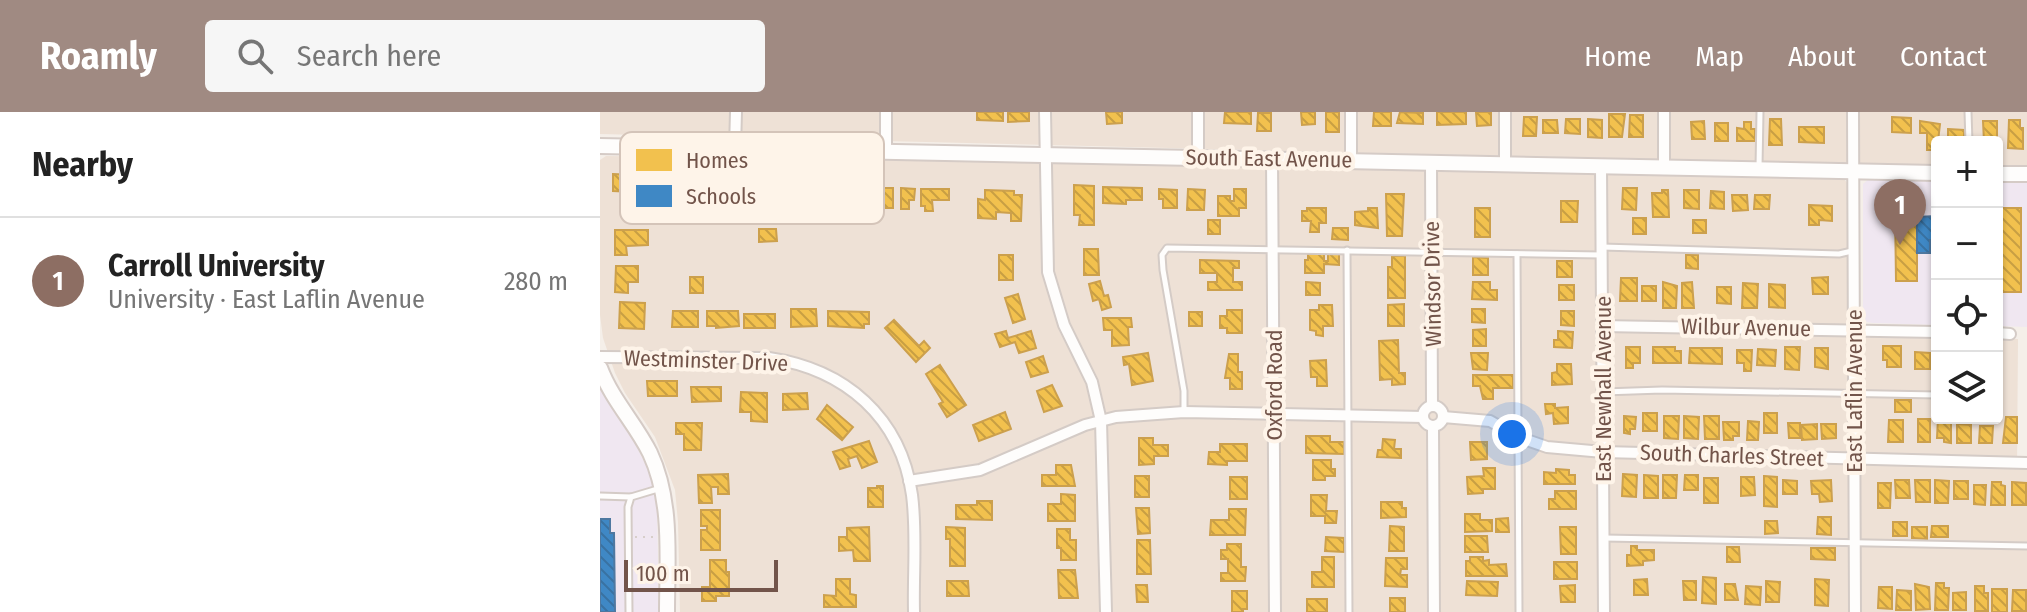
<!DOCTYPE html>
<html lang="en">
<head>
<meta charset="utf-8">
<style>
  body { margin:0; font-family:"Fira Sans Condensed",sans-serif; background:#f6f6f6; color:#222 }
  .controls { position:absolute; right:24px; top:24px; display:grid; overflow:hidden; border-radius:8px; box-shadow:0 2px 6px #0004 }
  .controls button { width:72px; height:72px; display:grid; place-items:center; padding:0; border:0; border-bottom:2px solid #e0e0e0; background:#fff; color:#222; font:40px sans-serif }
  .scale { position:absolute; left:24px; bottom:20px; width:154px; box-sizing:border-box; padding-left:8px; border:4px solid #72544a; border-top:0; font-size:22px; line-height:28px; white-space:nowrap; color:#72544a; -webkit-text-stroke:6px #fef4e9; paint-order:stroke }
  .you { position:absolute; left:912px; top:322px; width:28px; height:28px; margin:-20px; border:6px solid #fff; border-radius:50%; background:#1a73e8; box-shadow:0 0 0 12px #1a73e833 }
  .badge { display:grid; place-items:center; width:52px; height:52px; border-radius:50%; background:#a08a82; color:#fff; font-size:26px; font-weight:700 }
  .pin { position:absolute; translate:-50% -66px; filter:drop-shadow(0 2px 4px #0008) }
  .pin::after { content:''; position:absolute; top:42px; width:28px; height:24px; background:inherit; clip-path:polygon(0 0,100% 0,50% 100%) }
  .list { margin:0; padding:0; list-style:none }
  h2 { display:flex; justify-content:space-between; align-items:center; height:104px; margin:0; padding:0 32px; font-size:34px }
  h2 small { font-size:26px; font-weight:400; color:#767676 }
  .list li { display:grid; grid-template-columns:52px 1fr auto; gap:24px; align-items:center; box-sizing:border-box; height:128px; padding:0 32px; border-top:2px solid #e0e0e0 }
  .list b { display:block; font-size:30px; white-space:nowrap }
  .list p { margin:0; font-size:26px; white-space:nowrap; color:#767676 }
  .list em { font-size:26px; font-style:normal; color:#767676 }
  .icon { flex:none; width:44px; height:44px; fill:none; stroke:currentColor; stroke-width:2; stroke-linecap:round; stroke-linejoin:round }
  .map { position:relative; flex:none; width:1427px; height:500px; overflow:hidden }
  header { display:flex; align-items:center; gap:48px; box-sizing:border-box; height:112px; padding:0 40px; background:#a08a82; color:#fff }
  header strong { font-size:38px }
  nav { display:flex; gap:44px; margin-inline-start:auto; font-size:28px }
  .search { width:560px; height:72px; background:#f6f6f6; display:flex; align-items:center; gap:20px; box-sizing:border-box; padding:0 28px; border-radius:8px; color:#767676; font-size:30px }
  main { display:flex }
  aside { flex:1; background:#fff }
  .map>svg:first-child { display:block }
  .residential { fill:#eee1d6 }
  .education { fill:#f0e7f1 }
  .homes { fill:url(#homes-back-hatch); stroke:#cca04d; stroke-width:2 }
  .schools { fill:url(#schools-back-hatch); stroke:#4e78a0; stroke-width:2 }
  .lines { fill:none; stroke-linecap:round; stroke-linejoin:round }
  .lane-casing { stroke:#d4cbc6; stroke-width:9 }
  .street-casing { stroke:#d4cbc6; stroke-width:14 }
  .secondary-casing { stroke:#d5cbc6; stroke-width:18 }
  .path { stroke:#d7ceca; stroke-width:2; stroke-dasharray:2 6; stroke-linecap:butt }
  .lane { stroke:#fefdfc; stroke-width:5 }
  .street { stroke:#fefdfc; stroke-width:10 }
  .secondary { stroke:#fefdfc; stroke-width:14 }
  .labels { text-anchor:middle; stroke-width:8; stroke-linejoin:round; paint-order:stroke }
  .street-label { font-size:22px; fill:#72544a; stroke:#fef4e9 }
  .key { fill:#fef4e9; stroke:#d4c4b9; stroke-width:2 }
  .key-label { font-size:22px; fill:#72544a }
</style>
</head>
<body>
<header>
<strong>Roamly</strong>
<div class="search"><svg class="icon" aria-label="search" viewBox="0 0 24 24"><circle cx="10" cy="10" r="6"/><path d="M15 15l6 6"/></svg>Search here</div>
<nav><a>Home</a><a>Map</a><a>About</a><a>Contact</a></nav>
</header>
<main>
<aside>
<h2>Nearby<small></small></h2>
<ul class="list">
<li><span class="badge" style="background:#8d6e63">1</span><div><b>Carroll University</b><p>University · East Laflin Avenue</p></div><em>280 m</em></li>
</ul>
</aside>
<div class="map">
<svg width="1427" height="500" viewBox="0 0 1427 500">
  <defs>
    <pattern id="homes-back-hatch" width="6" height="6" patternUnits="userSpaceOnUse" patternTransform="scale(2)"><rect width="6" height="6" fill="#f2c14e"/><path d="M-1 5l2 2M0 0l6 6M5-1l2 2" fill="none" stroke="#c89f43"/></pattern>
    <pattern id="schools-back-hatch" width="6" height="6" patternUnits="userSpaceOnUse" patternTransform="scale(2)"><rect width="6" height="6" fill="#3f88c5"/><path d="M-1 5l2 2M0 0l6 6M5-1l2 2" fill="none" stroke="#3972a2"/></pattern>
  </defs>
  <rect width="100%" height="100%" fill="#f5efe9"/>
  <g class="residential">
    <polygon points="0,0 1427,0 1427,55 1397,54 1397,30 1337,30 1337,53 769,41 0,22"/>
    <polygon points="6,44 490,50 1243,66 1249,73 1250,223 1337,225 1337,306 1397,306 1397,226 1418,227 1417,356 1427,357 1427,500 80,500 78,410 75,378 55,325 25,281 15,261 3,226 0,203 0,48"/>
  </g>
  <g class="education">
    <polygon points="1269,67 1337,68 1337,213 1273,211 1267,210 1263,205 1263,72"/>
    <polygon points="1397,69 1427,70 1427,215 1397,214"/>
    <polygon points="0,278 34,329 50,362 57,396 59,500 0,500"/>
  </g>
  <g class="homes">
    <polygon points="377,0 403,0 403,9 377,8"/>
    <polygon points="408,0 429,0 429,9 408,10"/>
    <polygon points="506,0 522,0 522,11 507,12"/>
    <polygon points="625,0 651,0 651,12 624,11"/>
    <polygon points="701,0 715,0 715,12 702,13"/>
    <rect x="726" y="0" width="13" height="20"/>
    <polygon points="774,0 791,0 791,14 773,14"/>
    <polygon points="800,0 823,1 823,12 797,11"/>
    <polygon points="837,0 866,0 866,12 837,13"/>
    <polygon points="876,0 891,0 891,13 877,14"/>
    <polygon points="658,1 671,1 671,19 657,19"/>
    <polygon points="1009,2 1025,2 1022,25 1009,25"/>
    <polygon points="1030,3 1043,3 1043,25 1029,25"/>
    <polygon points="924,5 937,5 936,24 923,24"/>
    <polygon points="1292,5 1311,6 1311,21 1292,20"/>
    <polygon points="966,7 980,7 980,22 965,21"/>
    <polygon points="988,7 1002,8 1002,26 988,25"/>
    <polygon points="1170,7 1181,7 1182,33 1169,33"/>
    <polygon points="943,8 957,8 958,21 943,21"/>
    <polygon points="1409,8 1420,8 1420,16 1423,16 1423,37 1408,36"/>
    <polygon points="1104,9 1105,27 1092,27 1091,10"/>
    <polygon points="1320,9 1340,12 1337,38 1327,38 1327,21 1320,21"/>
    <polygon points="1383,9 1397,9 1397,33 1397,30 1384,30"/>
    <polygon points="1144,10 1151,10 1151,17 1155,17 1155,29 1137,29 1137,16 1144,17"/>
    <rect x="1115" y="11" width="13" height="18"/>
    <polygon points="1199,15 1224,15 1224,31 1199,30"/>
    <polygon points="1348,17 1364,18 1364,30 1348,30"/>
    <polygon points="13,62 34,63 34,80 13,79"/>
    <polygon points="474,73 494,74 494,113 479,113 480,103 474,103"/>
    <polygon points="503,75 542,76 542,88 526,88 526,92 503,91"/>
    <polygon points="274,76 293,76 293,96 280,96 280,88 275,88"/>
    <polygon points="301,76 315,77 314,88 309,88 309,97 301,97"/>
    <polygon points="1023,76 1037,76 1036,98 1022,97"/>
    <polygon points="321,77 349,77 349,88 332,88 333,99 325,99 325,94 321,94"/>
    <polygon points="559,77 577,78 577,96 563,96 563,87 559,87"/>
    <polygon points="588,77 605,78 604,98 587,98"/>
    <polygon points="634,77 646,77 646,96 639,96 639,104 618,104 618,84 630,84 630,89 634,89"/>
    <polygon points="385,78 414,79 414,83 422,83 421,109 411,109 411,101 396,100 396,107 378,106 378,87 385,88"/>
    <polygon points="1062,78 1068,78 1069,105 1053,105 1052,81 1062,81"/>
    <polygon points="1084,78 1099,78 1099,97 1084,96"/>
    <polygon points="1111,79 1124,80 1124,97 1110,96"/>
    <polygon points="786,82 804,82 802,124 787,124"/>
    <polygon points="1132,83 1147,83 1148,98 1133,99"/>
    <polygon points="1155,83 1170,83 1169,97 1154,97"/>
    <polygon points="961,89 978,89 977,110 961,110"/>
    <polygon points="1209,93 1232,94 1232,109 1219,108 1219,113 1209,113"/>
    <polygon points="707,96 726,96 726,111 719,111 719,120 710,120 711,109 702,109 702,99 707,99"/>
    <polygon points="768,96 777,96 778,116 755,113 755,100 768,99"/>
    <rect x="875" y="96" width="15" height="29"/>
    <rect x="1400" y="96" width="21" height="84"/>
    <polygon points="1295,97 1317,97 1317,169 1296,169"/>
    <rect x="1033" y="106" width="13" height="16"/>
    <rect x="608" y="108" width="12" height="14"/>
    <rect x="1093" y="108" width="13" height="13"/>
    <polygon points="733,116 748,116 748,128 732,127"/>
    <polygon points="159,117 176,117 177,129 159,130"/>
    <polygon points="15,118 48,118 48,133 26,134 27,143 15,143"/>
    <polygon points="484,137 498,137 499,163 484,163"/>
    <polygon points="708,142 724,142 724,149 728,149 728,142 739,142 739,153 724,152 724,161 705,161 705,148 708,148"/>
    <rect x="399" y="143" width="14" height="25"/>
    <polygon points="1086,143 1098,143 1098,157 1086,156"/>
    <polygon points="792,144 805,144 805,186 788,186 788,155 792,155"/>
    <polygon points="873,145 888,146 888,163 873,163"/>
    <polygon points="600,148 639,149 639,156 633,156 633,170 642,170 642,178 608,178 608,170 617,170 617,161 600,161"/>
    <rect x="957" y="149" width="15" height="16"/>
    <polygon points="16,154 38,154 38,170 28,170 28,181 15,180"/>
    <rect x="90" y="165" width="13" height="16"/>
    <polygon points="1228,165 1228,182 1213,182 1212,166"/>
    <polygon points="1021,166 1037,166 1037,189 1020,189"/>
    <polygon points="500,169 504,184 508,183 511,195 502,198 499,187 493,189 489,172"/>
    <polygon points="706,170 720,171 720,183 706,183"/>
    <polygon points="873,170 890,170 890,178 897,178 897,188 872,187"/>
    <polygon points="1063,170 1077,174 1076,196 1063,196"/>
    <polygon points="1092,170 1094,196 1082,196 1082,171"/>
    <polygon points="1143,171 1158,172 1157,196 1142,196"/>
    <polygon points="1169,172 1185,173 1185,196 1169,195"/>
    <rect x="959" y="173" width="15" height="15"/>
    <rect x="1042" y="174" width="14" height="15"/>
    <polygon points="1117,175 1131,175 1131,192 1117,191"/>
    <polygon points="418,182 425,207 413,211 405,186"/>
    <polygon points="20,190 45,191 44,217 19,216"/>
    <polygon points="804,192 804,214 788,214 788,193"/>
    <polygon points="719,193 732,193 733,214 723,214 723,224 716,223 716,219 710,218 710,198 719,198"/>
    <polygon points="191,197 216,197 217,214 191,215"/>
    <polygon points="872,197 885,197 885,211 872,210"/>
    <polygon points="627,198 642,198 642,221 627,221 627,216 620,216 620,204 627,204"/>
    <polygon points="73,199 98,199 98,215 72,215"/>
    <polygon points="107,199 138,199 139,214 116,216 116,214 107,214"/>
    <polygon points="228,199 269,200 269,212 264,212 264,216 228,214"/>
    <polygon points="961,199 974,199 974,214 961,213"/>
    <rect x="589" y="200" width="13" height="14"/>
    <rect x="144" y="202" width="31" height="14"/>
    <polygon points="503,206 531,206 532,215 528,215 529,233 512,234 512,218 504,218"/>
    <polygon points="294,208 319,234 324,229 330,236 316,250 285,216"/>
    <polygon points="886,217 886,234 873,234 873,218"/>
    <polygon points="406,219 408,226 431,219 436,236 419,241 415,230 400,235 395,222"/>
    <polygon points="958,219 973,220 972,236 954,235 954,228 958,228"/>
    <polygon points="798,228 799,261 805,261 805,272 792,273 792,267 780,268 779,229"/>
    <polygon points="1283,234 1301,234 1301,255 1287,255 1287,248 1283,248"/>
    <polygon points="1026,235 1040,235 1040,251 1033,251 1033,256 1026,256"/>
    <polygon points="1053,235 1075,235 1075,239 1081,239 1081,251 1053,251"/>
    <polygon points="1185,235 1200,235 1199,258 1185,257"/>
    <polygon points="1090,236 1122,236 1122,252 1089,251"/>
    <polygon points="1215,236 1228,236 1228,257 1215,255"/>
    <polygon points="1158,237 1176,238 1175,254 1157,253"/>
    <polygon points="1137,238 1152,238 1151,259 1144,259 1144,251 1137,251"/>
    <polygon points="1315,240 1330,241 1330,257 1315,257"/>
    <polygon points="548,241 553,269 532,273 529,252 524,253 523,245"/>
    <polygon points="871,241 888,241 887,258 873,257"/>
    <polygon points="629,242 638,242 638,260 642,260 642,277 630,277 630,266 625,266"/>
    <polygon points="443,244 448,260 431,265 426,250"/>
    <polygon points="726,248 727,274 717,274 717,265 711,265 710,249"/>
    <polygon points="957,252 971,252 972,272 952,273 952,261 957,260"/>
    <polygon points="340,253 366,293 347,305 339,292 343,290 326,262"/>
    <polygon points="873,263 913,263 913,276 893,276 893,287 883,287 880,274 873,274"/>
    <polygon points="47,269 77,269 77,284 48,284"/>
    <polygon points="452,273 462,294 444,300 437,279"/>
    <polygon points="91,275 121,275 121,289 92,290"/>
    <polygon points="141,280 167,281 167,310 151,309 151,300 140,300"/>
    <polygon points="207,281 208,297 183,298 183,282"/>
    <rect x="1295" y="288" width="16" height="12"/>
    <polygon points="945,292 955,292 955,296 968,295 968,311 954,312 953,301 946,302"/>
    <polygon points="227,293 253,315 242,328 217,307"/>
    <polygon points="405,300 411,317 379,329 373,313"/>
    <rect x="1043" y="301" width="14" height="18"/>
    <rect x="1164" y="301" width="13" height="20"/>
    <polygon points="1024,304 1036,305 1035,317 1030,317 1030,322 1024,321"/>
    <polygon points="1064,304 1079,304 1078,327 1064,326"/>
    <polygon points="1084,304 1099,305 1098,327 1084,326"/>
    <polygon points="1104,304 1119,304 1119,327 1105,327"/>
    <polygon points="1406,305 1417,305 1417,331 1403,331"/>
    <polygon points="1338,306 1351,306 1351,331 1344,330 1344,326 1337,326"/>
    <rect x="1318" y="307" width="12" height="23"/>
    <polygon points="1289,308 1303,308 1303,330 1288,330"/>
    <polygon points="1148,309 1159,310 1158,328 1147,328"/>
    <polygon points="1123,310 1139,310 1139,324 1133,324 1133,328 1124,328"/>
    <polygon points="76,311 102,311 101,338 84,338 84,322 76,322"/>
    <polygon points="1188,311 1200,311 1200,326 1189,326"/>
    <polygon points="1217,312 1217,327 1202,328 1201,313"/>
    <polygon points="1221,312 1236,312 1236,326 1222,327"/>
    <polygon points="1357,312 1371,313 1371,331 1357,331"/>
    <polygon points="1380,314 1393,314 1392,331 1379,331"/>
    <polygon points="706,324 730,324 730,330 744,330 744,342 706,341"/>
    <polygon points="539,326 553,326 553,333 568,333 568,344 554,344 554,352 539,353"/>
    <polygon points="783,327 795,328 794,337 801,337 801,346 777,345 778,338 782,338"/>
    <polygon points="269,329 277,350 262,356 257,344 248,347 250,354 240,357 233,340"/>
    <polygon points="870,330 887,330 887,347 871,348"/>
    <polygon points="620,332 647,332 647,349 627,349 627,353 608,352 609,340 620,340"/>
    <polygon points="713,348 731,348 731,357 735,357 735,364 725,364 725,368 713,368"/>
    <polygon points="456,353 471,353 475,374 442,374 442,363 456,363"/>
    <polygon points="883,356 895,356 895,377 883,377 883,381 868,382 867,365 884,364"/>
    <polygon points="956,357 969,358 969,363 975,363 975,372 944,372 944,360 956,361"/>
    <polygon points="128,362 129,382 118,382 118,375 111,375 112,391 99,391 98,363"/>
    <polygon points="1023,362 1037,363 1036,385 1022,384"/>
    <polygon points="1044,363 1058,364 1058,386 1044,386"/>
    <polygon points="1063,363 1077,363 1076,386 1063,386"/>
    <polygon points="1085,363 1098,363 1098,378 1084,378"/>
    <rect x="535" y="364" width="14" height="21"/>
    <polygon points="1164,364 1177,365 1177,395 1164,394"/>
    <rect x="630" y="365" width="17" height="22"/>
    <polygon points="1141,365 1154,365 1155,383 1141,384"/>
    <rect x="1104" y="366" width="14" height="25"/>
    <polygon points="1183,368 1197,369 1197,382 1183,382"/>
    <polygon points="1231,368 1232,389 1220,390 1219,382 1212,382 1211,369"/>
    <polygon points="1295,368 1309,368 1310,386 1296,386"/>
    <polygon points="1315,368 1330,368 1330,390 1316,390"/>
    <polygon points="1335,368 1349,369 1348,391 1335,391"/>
    <rect x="1354" y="369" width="14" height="18"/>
    <polygon points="1392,370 1401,370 1401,373 1405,374 1405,393 1391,393"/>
    <polygon points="1412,370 1426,371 1426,393 1412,393"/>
    <polygon points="1278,371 1291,371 1290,396 1278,396"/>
    <polygon points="1374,373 1386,373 1385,393 1374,392"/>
    <polygon points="277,374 283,374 283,395 268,395 268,376 277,376"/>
    <polygon points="955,379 976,379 976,397 949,397 949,387 955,387"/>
    <polygon points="461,382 475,383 475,409 448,409 448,392 461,392"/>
    <polygon points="711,383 727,383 726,399 737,399 736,411 725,411 725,404 711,404"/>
    <polygon points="377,389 392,389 392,408 356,407 356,393 377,393"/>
    <polygon points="781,390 802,390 802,396 806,396 806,405 781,406"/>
    <polygon points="536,396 549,396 550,421 538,422"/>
    <polygon points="629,397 646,397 645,423 610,423 611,408 629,408"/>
    <polygon points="101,398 120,398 120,438 101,438 101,418 107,418 107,414 101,414"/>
    <polygon points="865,402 880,402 880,408 892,408 892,419 865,420"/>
    <polygon points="1218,405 1231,405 1231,423 1217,422"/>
    <polygon points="908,406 909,420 896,420 896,407"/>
    <polygon points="1165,409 1177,409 1178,421 1165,422"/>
    <rect x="1293" y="410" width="14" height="14"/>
    <polygon points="790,414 804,415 804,439 789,439"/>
    <polygon points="1332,414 1348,414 1348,425 1331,425"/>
    <polygon points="269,415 270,449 254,449 253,438 239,439 239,425 247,425 247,416"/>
    <polygon points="346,415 365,416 365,454 350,454 350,427 346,427"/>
    <polygon points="960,415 976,415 976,442 961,442"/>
    <polygon points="1312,415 1327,415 1327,427 1312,426"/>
    <polygon points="457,417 470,417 470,428 476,428 476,448 461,448 461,436 457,436"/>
    <polygon points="865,424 887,424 888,440 865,440"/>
    <polygon points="726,425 744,426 744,440 725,439"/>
    <polygon points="537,428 550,428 551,462 537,462"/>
    <polygon points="627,432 641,432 641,455 646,455 645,469 621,469 621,461 628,461 628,447 621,447 621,438 627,438"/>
    <polygon points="1031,434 1037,434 1037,438 1054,438 1054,448 1043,449 1043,453 1027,454 1027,443 1031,443"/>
    <polygon points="1127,435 1139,435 1140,450 1127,450"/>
    <polygon points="1211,436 1235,436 1235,448 1211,447"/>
    <polygon points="722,445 734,445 734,475 712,475 712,460 722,460"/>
    <polygon points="870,445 883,445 883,449 889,448 889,453 906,452 907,464 866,464 866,449 870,449"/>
    <polygon points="786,446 807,446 807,457 801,457 800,463 807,463 807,475 785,474"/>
    <polygon points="110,448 126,448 126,460 129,460 129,484 116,484 116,489 102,489 102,475 110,475"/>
    <rect x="954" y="450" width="23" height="17"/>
    <polygon points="458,458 475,458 478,486 459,486"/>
    <polygon points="1103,465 1116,466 1116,492 1102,491"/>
    <polygon points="236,467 250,467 250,482 256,483 256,495 224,495 224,483 236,484"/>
    <polygon points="1047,467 1048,483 1034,483 1034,468"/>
    <polygon points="1215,467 1229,468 1228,494 1215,493"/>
    <polygon points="347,469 368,469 369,484 347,484"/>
    <polygon points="867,469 898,470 897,484 866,483"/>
    <polygon points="1083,469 1096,469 1096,488 1084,488"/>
    <polygon points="1166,469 1180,470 1179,490 1166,490"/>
    <polygon points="1336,471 1344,471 1344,476 1349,476 1348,498 1335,498"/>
    <polygon points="1125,472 1135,472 1138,488 1125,488"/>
    <polygon points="1315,472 1329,475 1330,497 1316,498"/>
    <polygon points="536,473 547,473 548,490 537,490"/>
    <polygon points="975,473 975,490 961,490 960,474"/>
    <polygon points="1146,474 1161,475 1160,493 1145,492"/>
    <polygon points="1375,474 1384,474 1384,481 1388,481 1388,499 1375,499"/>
    <polygon points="1279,475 1292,475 1292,497 1278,496"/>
    <rect x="1392" y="477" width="15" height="23"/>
    <polygon points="1297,478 1311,479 1311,498 1296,498"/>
    <polygon points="1413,478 1426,478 1426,499 1412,499"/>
    <polygon points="632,479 647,479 647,497 643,497 643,500 632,500"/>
    <polygon points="1366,480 1366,498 1353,498 1353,481"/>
    <rect x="790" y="486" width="15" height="14"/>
    <rect x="707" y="487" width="20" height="13"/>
  </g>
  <g class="schools">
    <polygon points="1337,101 1337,128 1330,128 1330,141 1317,141 1317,105 1337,104"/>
    <polygon points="0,407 10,407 10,421 14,421 15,500 0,500"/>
  </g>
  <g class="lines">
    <g class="lane-casing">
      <g id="lane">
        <polyline points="1368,0 1369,30"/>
        <polyline points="1159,55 1160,0"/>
        <polyline points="1002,135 1239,142 1252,139"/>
        <polyline points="747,138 749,500"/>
        <polyline points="917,142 919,500"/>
        <polyline points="1003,280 1062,278 1337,283"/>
        <polyline points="584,299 584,279 563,158 562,143 567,136 1001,143"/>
        <polyline points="0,384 31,385"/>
        <polyline points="1004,426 1427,434"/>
        <polyline points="29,500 28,395 31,385 61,376"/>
      </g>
    </g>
    <g class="street-casing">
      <g id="street">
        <polyline points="445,0 448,160 464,213 492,270 501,309 506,500"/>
        <polyline points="598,0 598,44"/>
        <polyline points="1253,0 1255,500"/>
        <polyline points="135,36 136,0"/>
        <polyline points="286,39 286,0"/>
        <polyline points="672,46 675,500"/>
        <polyline points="751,48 751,0"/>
        <polyline points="831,50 832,294"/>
        <polyline points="905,52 905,0"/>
        <polyline points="1001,54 1004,500"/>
        <polyline points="1064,55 1064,0"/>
        <polyline points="1002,214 1337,220"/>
        <polyline points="1397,221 1410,222"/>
        <path d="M0,245l169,1c76,11 132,59 143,137 5,38 1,79 2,117"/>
        <circle cx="833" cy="304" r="10"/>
        <polyline points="843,305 890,309 918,325 947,335 1003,340 1427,351"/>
        <polyline points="833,315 834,500"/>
        <polyline points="309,369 380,358 485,313 516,305 584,300 823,305"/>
      </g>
    </g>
    <g class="secondary-casing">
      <g id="secondary">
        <polyline points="0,34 1337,61"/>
        <polyline points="1397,62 1427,62"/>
        <path d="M0,256c12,32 35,55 50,85 23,49 17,106 17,159"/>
      </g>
    </g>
    <polyline class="path" points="35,425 53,425"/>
    <use href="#lane" class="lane"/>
    <use href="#street" class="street"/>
    <use href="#secondary" class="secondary"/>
  </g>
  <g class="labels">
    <g class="street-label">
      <text transform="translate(669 46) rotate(1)" y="8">South East Avenue</text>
      <text transform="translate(832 172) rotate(-91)" y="8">Windsor Drive</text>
      <text transform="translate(1146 215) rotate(1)" y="8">Wilbur Avenue</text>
      <text transform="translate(106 248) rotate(2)" y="8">Westminster Drive</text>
      <text transform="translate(674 273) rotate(-90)" y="8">Oxford Road</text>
      <text transform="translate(1003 277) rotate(-90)" y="8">East Newhall Avenue</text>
      <text transform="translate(1254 279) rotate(-90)" y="8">East Laflin Avenue</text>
      <text transform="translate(1132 343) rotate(2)" y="8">South Charles Street</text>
    </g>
  </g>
  <rect x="20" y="20" width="264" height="92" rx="12" class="key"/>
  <rect x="36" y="37" width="36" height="22" fill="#f2c14e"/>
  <rect x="36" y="73" width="36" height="22" fill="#3f88c5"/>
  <g class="key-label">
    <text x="86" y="56">Homes</text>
    <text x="86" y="92">Schools</text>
  </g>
</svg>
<div class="controls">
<button>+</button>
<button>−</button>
<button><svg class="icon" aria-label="locate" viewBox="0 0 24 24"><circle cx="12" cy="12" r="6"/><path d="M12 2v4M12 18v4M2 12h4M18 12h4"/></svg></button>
<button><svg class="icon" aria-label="layers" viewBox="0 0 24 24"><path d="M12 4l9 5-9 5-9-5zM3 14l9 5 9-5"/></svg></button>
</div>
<div class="scale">100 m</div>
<div class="you"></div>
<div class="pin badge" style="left:1300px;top:133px;background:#8d6e63">1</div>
</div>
</main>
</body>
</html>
